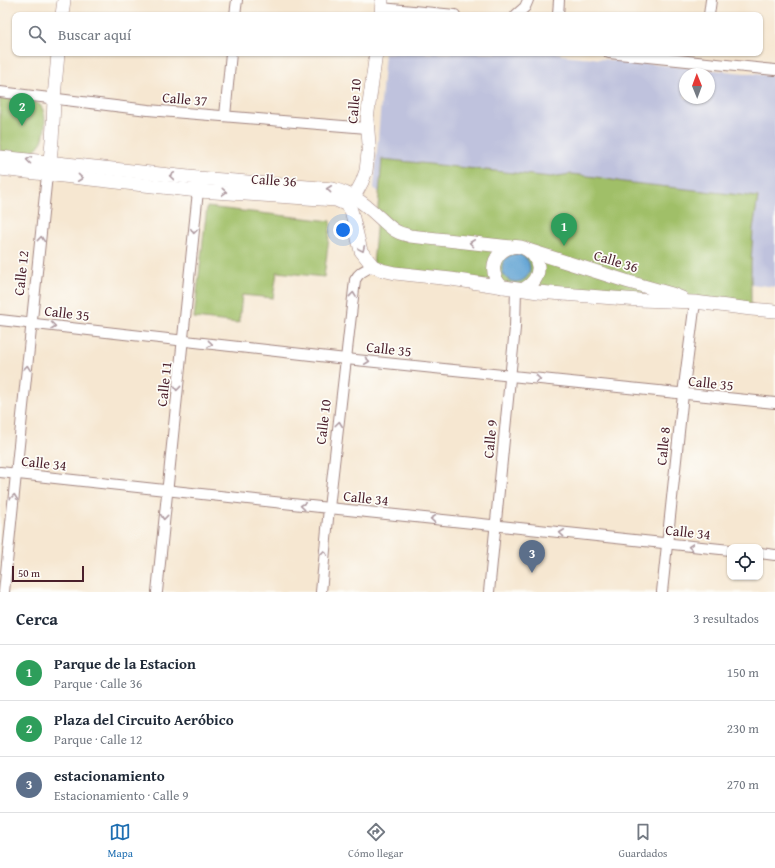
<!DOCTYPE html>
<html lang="es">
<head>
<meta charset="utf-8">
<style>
  body { margin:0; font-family:"Gentium Book Plus",serif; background:#f2f2f3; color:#1f2937 }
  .controls { position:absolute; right:12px; bottom:12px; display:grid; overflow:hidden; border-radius:8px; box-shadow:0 1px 3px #0004 }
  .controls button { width:36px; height:36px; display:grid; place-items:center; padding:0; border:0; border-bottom:1px solid #e0e1e3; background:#fff; color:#1f2937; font:20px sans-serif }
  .compass { position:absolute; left:679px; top:68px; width:36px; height:36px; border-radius:50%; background:#fff; box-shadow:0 1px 3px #0004; rotate:359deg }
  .scale { position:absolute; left:12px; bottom:10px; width:72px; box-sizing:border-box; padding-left:4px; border:2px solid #4a1f2b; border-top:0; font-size:11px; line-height:14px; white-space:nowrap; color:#4a1f2b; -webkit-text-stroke:3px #fdfcf7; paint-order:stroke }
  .you { position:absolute; left:343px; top:230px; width:14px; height:14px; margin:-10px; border:3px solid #fff; border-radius:50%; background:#1a73e8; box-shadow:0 0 0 6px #1a73e833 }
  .badge { display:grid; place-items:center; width:26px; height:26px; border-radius:50%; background:#1f6fb2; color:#fff; font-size:13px; font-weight:700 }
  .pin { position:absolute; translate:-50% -33px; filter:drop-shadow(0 1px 2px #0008) }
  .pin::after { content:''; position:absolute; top:21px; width:14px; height:12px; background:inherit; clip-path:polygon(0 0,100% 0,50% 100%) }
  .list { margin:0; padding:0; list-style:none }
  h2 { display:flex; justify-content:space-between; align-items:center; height:52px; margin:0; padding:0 16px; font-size:17px }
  h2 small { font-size:13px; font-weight:400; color:#747a83 }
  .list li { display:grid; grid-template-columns:26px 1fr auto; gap:12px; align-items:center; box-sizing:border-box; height:56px; padding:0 16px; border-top:1px solid #e0e1e3 }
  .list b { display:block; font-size:15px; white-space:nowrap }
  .list p { margin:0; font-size:13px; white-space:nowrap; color:#747a83 }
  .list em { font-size:13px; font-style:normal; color:#747a83 }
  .icon { flex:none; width:22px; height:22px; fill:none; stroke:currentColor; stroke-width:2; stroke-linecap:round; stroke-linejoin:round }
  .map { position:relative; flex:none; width:775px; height:592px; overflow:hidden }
  .search { position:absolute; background:#fff; box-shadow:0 1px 3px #0004; left:12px; right:12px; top:12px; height:44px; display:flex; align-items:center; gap:10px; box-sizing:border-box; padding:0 14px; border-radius:8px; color:#747a83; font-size:15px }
  .sheet { height:220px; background:#fff }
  nav { display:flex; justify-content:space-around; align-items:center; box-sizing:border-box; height:56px; border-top:1px solid #e0e1e3; background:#fff; font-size:11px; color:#747a83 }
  nav a { display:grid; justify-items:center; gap:2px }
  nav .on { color:#1f6fb2 }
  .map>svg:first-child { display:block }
  .industrial { fill:#bfc2dd; fill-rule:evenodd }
  .green { fill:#a0bf67; stroke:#756f49 }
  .water { fill:#5fa2d3; stroke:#54607f }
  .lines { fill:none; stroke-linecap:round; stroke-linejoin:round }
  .minor-casing { stroke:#a0837e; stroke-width:12 }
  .tertiary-casing { stroke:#a0837e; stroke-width:14 }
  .minor { stroke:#fff; stroke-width:10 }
  .tertiary { stroke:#fff; stroke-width:13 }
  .oneway { stroke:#ae9aa0 }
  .labels { text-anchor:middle; stroke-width:3.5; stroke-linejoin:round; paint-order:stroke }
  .street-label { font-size:14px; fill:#4a1f2b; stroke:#fdfcf7 }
</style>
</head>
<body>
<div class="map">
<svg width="775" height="592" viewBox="0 0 775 592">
  <rect width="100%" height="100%" fill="#fdfcf7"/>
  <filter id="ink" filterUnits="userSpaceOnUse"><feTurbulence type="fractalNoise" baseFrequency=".025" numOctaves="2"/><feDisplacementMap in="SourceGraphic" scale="8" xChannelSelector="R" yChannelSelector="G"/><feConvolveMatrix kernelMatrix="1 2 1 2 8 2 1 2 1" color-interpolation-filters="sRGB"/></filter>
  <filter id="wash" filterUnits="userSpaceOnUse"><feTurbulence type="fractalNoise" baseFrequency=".012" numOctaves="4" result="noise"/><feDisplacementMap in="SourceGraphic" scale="16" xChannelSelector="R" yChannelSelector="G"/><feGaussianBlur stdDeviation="0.9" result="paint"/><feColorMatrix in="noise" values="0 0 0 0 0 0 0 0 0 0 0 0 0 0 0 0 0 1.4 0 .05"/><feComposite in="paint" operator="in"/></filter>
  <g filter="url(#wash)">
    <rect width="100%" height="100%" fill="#f6e7d1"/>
    <path class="industrial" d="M385,53h175l1,2 214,21v211l-78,-10 -295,-65 -28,-24zM685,74h24v24h-24z"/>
    <g class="green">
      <path d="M0,98c9,1 33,1 40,7 7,7 6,27 2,36 -3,5 -8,11 -14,12 -9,2 -19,-1 -28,-1z"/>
      <polygon points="382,159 551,177 571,174 596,177 623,182 758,197 753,229 751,263 751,309 639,300 373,266"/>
      <polygon points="207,207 331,221 324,277 277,272 273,298 242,295 239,323 194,318"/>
    </g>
    <circle class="water" cx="516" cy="268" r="14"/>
  </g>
  <g filter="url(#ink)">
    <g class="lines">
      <g class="minor-casing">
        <g id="minor">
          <polyline points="381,8 455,15"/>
          <polyline points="235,15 237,0"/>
          <polyline points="516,15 525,7 528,0"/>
          <polyline points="558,15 559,0"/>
          <polyline points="709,15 711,0"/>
          <polyline points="609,53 775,70"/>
          <polyline points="0,92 148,110 367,128"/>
          <polyline points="225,116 231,53"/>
          <polyline points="0,320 346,359 775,403"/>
          <polyline points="0,472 329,508 730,550"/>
          <polyline points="760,553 775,555"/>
          <polyline points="4,592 16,474 47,175"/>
          <polyline points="157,592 198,191 198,184"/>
          <path d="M321,592l8,-84 26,-228c4,-8 10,-10 18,-14"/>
          <polyline points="489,592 515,328 516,288"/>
          <polyline points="662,592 683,394 695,302"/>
        </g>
      </g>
      <g class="tertiary-casing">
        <g id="tertiary">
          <polyline points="62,15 64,0"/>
          <polyline points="381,15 382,0"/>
          <path d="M0,157l198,21 135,11c19,4 33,16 47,29 6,5 11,11 18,14 3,2 8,2 12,4l101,11"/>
          <polyline points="0,169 198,191 336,200 345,204 351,210 361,251 368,260 373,266 382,270 395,273 451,279 538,292 639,300 695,302 751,309 775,311"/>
          <path d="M48,171c5,-24 5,-48 6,-72 1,-15 3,-31 4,-46"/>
          <polyline points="354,197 362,182 366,171 369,144 367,119 376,53"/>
          <polyline points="528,250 629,282 672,294 682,298"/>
          <path d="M502,287c-24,-24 9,-54 29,-34 4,3 6,8 7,13 1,11 -5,18 -14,23"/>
        </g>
      </g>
      <use href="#minor" class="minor"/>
      <use href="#tertiary" class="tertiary"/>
    </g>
    <defs><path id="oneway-chevron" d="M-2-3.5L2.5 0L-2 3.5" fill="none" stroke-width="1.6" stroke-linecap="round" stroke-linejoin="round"/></defs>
    <g class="oneway">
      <use href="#oneway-chevron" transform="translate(29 160) rotate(-173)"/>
      <use href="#oneway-chevron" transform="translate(172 176) rotate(-174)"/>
      <use href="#oneway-chevron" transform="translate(80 178) rotate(6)"/>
      <use href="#oneway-chevron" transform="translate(329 189) rotate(-174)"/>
      <use href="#oneway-chevron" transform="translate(224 192) rotate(4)"/>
      <use href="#oneway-chevron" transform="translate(194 231) rotate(96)"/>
      <use href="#oneway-chevron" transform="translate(41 239) rotate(-84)"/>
      <use href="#oneway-chevron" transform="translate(472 243) rotate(-173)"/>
      <use href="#oneway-chevron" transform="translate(362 249) rotate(66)"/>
      <use href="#oneway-chevron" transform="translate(353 295) rotate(-84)"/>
      <use href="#oneway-chevron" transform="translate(53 326) rotate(7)"/>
      <use href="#oneway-chevron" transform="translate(210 344) rotate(6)"/>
      <use href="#oneway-chevron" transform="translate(367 361) rotate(6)"/>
      <use href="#oneway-chevron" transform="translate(27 368) rotate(-84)"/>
      <use href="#oneway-chevron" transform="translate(538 379) rotate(6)"/>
      <use href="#oneway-chevron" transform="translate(177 388) rotate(96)"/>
      <use href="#oneway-chevron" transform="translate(339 424) rotate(-83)"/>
      <use href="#oneway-chevron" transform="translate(14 497) rotate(-84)"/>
      <use href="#oneway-chevron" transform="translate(303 506) rotate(-174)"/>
      <use href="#oneway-chevron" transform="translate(164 517) rotate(96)"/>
      <use href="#oneway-chevron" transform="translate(433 519) rotate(-174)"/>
      <use href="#oneway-chevron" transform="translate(562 533) rotate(-174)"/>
      <use href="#oneway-chevron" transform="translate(691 547) rotate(-175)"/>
      <use href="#oneway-chevron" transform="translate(324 553) rotate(-84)"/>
    </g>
  </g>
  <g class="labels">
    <g class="street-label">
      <text transform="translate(185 99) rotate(5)" y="5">Calle 37</text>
      <text transform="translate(354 101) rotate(-85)" y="5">Calle 10</text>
      <text transform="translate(274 180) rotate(4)" y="5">Calle 36</text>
      <text transform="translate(616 261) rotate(17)" y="5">Calle 36</text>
      <text transform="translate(21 273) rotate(-84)" y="5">Calle 12</text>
      <text transform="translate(67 313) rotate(7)" y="5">Calle 35</text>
      <text transform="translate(389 349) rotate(6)" y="5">Calle 35</text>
      <text transform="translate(711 383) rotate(6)" y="5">Calle 35</text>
      <text transform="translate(164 384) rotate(-84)" y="5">Calle 11</text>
      <text transform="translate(323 422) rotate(-83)" y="5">Calle 10</text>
      <text transform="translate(490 439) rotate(-84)" y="5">Calle 9</text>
      <text transform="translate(663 446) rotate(-84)" y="5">Calle 8</text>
      <text transform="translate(44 463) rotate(6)" y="5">Calle 34</text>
      <text transform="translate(366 498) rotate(6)" y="5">Calle 34</text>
      <text transform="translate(688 532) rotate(6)" y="5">Calle 34</text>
    </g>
  </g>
</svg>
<div class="controls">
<button><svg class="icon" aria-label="locate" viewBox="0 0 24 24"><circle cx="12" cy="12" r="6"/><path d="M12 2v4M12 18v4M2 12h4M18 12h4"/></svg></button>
</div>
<svg class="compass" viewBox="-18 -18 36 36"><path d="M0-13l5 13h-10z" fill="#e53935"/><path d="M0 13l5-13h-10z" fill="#747a83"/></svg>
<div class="scale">50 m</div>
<div class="you"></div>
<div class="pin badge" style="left:564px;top:246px;background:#2e9e5b">1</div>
<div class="pin badge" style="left:22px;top:126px;background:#2e9e5b">2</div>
<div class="pin badge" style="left:532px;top:573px;background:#5c6f8a">3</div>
<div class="search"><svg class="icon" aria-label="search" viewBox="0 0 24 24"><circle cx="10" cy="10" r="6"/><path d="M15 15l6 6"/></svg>Buscar aquí</div>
</div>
<section class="sheet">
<h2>Cerca<small>3 resultados</small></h2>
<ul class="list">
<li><span class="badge" style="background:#2e9e5b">1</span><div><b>Parque de la Estacion</b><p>Parque · Calle 36</p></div><em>150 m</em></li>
<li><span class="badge" style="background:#2e9e5b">2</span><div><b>Plaza del Circuito Aeróbico</b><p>Parque · Calle 12</p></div><em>230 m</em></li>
<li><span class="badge" style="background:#5c6f8a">3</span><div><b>estacionamiento</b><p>Estacionamiento · Calle 9</p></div><em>270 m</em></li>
</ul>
</section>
<nav>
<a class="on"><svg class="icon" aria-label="map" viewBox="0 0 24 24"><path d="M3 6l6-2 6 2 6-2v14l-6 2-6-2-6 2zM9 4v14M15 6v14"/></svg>Mapa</a>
<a><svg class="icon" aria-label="directions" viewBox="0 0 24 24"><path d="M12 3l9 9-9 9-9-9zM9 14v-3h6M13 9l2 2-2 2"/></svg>Cómo llegar</a>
<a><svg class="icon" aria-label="saved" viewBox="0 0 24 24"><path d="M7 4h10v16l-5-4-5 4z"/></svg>Guardados</a>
</nav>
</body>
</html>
